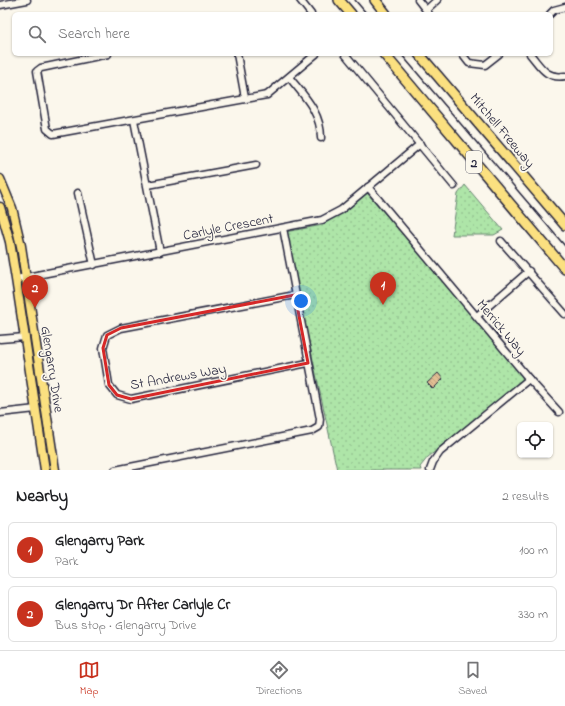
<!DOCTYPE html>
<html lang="en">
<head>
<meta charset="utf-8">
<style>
  body { margin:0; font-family:"Indie Flower",sans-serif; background:#f6f6f6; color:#202124 }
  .controls { position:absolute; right:12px; bottom:12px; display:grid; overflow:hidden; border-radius:6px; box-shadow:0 1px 3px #0004 }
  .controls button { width:36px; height:36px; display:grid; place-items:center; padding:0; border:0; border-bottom:1px solid #e0e0e0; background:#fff; color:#202124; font:20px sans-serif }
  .you { position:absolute; left:301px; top:301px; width:14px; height:14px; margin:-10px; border:3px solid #fff; border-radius:50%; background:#1a73e8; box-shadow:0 0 0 6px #1a73e833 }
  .badge { display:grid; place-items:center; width:26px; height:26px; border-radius:50%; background:#c8321e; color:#fff; font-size:13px; font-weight:700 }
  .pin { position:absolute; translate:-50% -33px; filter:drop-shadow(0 1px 2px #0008) }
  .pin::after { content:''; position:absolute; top:21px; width:14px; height:12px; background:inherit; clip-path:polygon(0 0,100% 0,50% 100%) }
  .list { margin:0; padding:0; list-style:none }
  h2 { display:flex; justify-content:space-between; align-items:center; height:52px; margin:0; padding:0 16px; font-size:17px }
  h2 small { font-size:13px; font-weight:400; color:#757577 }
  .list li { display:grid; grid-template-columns:26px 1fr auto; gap:12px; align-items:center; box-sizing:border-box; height:56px; margin:0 8px 8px; padding:0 8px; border:1px solid #e0e0e0; border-radius:6px }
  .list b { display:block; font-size:15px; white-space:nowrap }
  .list p { margin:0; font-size:13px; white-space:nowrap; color:#757577 }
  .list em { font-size:13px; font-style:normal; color:#757577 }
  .icon { flex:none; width:22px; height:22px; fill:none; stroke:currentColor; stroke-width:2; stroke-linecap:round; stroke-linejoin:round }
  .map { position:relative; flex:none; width:565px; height:470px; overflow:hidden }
  .search { position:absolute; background:#fff; box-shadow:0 1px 3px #0004; left:12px; right:12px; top:12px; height:44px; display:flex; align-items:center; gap:10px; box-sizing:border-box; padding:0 14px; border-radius:6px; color:#757577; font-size:15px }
  .sheet { height:180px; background:#fff }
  nav { display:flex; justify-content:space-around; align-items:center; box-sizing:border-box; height:56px; border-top:1px solid #e0e0e0; background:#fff; font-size:11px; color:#757577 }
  nav a { display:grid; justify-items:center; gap:2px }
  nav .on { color:#c8321e }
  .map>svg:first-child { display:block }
  .park { fill:url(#park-dots); stroke:#688472 }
  .building { fill:url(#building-back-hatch); stroke:#22223b }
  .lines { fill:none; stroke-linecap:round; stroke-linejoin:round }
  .minor-casing { stroke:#22223b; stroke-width:9 }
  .major-casing { stroke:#22223b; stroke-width:11 }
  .highway-casing { stroke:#22223b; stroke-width:12 }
  .minor { stroke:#fbf7ec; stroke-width:6 }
  .major { stroke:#fbe080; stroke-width:8 }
  .highway { stroke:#fbe080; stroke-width:9 }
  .rail { stroke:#22223b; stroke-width:1.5 }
  .marked { fill:none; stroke:#d62828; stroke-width:3; stroke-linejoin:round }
  .labels { text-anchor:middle; stroke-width:3.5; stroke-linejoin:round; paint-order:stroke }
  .shield { fill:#fbf7ec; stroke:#636270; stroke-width:1 }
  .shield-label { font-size:13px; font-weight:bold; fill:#22223b }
  .street-label { font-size:14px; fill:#22223b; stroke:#fbf7ec }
</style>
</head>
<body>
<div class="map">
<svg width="565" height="470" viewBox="0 0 565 470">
  <defs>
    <pattern id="park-dots" width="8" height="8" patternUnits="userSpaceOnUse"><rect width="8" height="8" fill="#aee5a8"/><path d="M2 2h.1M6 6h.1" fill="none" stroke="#95c492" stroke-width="1.8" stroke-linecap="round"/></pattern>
    <pattern id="building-back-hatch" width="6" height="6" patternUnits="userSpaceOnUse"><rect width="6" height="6" fill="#e3bf94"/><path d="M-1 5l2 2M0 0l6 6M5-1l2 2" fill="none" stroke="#c2a480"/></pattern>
  </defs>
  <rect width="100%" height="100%" fill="#fbf7ec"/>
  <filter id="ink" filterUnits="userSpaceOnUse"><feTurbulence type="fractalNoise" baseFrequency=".025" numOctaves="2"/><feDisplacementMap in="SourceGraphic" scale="8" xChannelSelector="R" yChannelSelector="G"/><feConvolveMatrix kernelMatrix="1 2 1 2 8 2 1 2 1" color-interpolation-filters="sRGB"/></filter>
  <g filter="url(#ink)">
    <g class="park">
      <polygon points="465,185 503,230 494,235 452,235 458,194"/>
      <polygon points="367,193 529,379 428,457 420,467 421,470 337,470 285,232 323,225"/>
    </g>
    <polygon class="building" points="438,373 443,379 433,389 427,383"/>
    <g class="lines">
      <g class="minor-casing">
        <g id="minor">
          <polyline points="300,0 311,14"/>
          <polyline points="418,0 429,14"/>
          <polyline points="0,5 27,0"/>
          <polyline points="426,10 437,0"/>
          <polyline points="550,14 554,10 565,7"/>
          <polyline points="108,54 41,68 37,71 47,129 53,134 267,95 316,54"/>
          <polyline points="237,54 245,98"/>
          <polyline points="345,54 454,186"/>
          <polyline points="462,54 469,63 485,65 499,54"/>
          <path d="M530,54c11,13 16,25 35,22"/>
          <path d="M289,77c15,19 32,35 32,61"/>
          <polyline points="134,120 160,252"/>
          <polyline points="148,185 256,165"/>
          <polyline points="368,187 529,379 440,452 433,462 430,470"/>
          <polyline points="78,193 94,265"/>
          <polyline points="501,241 565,314"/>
          <polyline points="16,279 322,220 341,210 420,144"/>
          <polyline points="295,295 121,328 107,335 103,348 109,385 117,395 131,399 308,363"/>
          <polyline points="477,316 529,271"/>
          <polyline points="0,339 25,337"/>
          <polyline points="529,379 559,412"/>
          <polyline points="0,413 36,409"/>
          <polyline points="115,470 312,431 319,427 320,419 283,228"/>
        </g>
      </g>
      <g class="major-casing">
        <g id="major">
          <polyline points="0,179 12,208 21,246 55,470"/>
          <polyline points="0,207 10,242 16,279 45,470"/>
        </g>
      </g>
      <g class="highway-casing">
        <g id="highway">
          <polyline points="339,0 351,14"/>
          <polyline points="375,0 386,14"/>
          <polyline points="384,54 565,269"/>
          <polyline points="419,54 565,225"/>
        </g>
      </g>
      <use href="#minor" class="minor"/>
      <use href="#major" class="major"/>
      <use href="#highway" class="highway"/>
      <g class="rail">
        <polyline points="355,0 367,14"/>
        <polyline points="401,54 565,246"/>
      </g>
    </g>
  </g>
  <path class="marked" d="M295,295l13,68 -177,36 -14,-4 -8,-10 -6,-37 4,-13 14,-7z"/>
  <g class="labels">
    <rect class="shield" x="466" y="151" width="16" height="22" rx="3"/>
    <g class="shield-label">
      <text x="474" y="167">2</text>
    </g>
    <g class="street-label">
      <text transform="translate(503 130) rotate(50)" y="5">Mitchell Freeway</text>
      <text transform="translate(228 226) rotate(-11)" y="5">Carlyle Crescent</text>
      <text transform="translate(502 327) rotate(50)" y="5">Merrick Way</text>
      <text transform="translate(53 369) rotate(81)" y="5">Glengarry Drive</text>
      <text transform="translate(178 376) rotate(-10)" y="5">St Andrews Way</text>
    </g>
  </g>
</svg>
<div class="controls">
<button><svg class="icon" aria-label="locate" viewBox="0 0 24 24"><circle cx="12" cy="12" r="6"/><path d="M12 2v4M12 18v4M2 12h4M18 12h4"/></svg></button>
</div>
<div class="you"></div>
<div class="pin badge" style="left:383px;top:305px">1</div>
<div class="pin badge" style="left:35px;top:308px">2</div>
<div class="search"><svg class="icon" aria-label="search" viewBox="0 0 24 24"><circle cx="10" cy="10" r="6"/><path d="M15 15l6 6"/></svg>Search here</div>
</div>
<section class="sheet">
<h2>Nearby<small>2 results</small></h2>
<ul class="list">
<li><span class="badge">1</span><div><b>Glengarry Park</b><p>Park</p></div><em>100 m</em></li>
<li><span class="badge">2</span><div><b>Glengarry Dr After Carlyle Cr</b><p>Bus stop · Glengarry Drive</p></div><em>330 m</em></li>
</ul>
</section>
<nav>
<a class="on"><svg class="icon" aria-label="map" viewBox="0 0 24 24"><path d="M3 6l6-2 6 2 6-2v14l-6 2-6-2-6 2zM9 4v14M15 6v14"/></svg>Map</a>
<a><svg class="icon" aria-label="directions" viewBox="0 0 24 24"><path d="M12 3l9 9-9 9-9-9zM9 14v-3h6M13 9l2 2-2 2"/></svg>Directions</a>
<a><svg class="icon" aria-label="saved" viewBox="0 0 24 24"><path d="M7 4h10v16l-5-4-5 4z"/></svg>Saved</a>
</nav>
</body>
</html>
